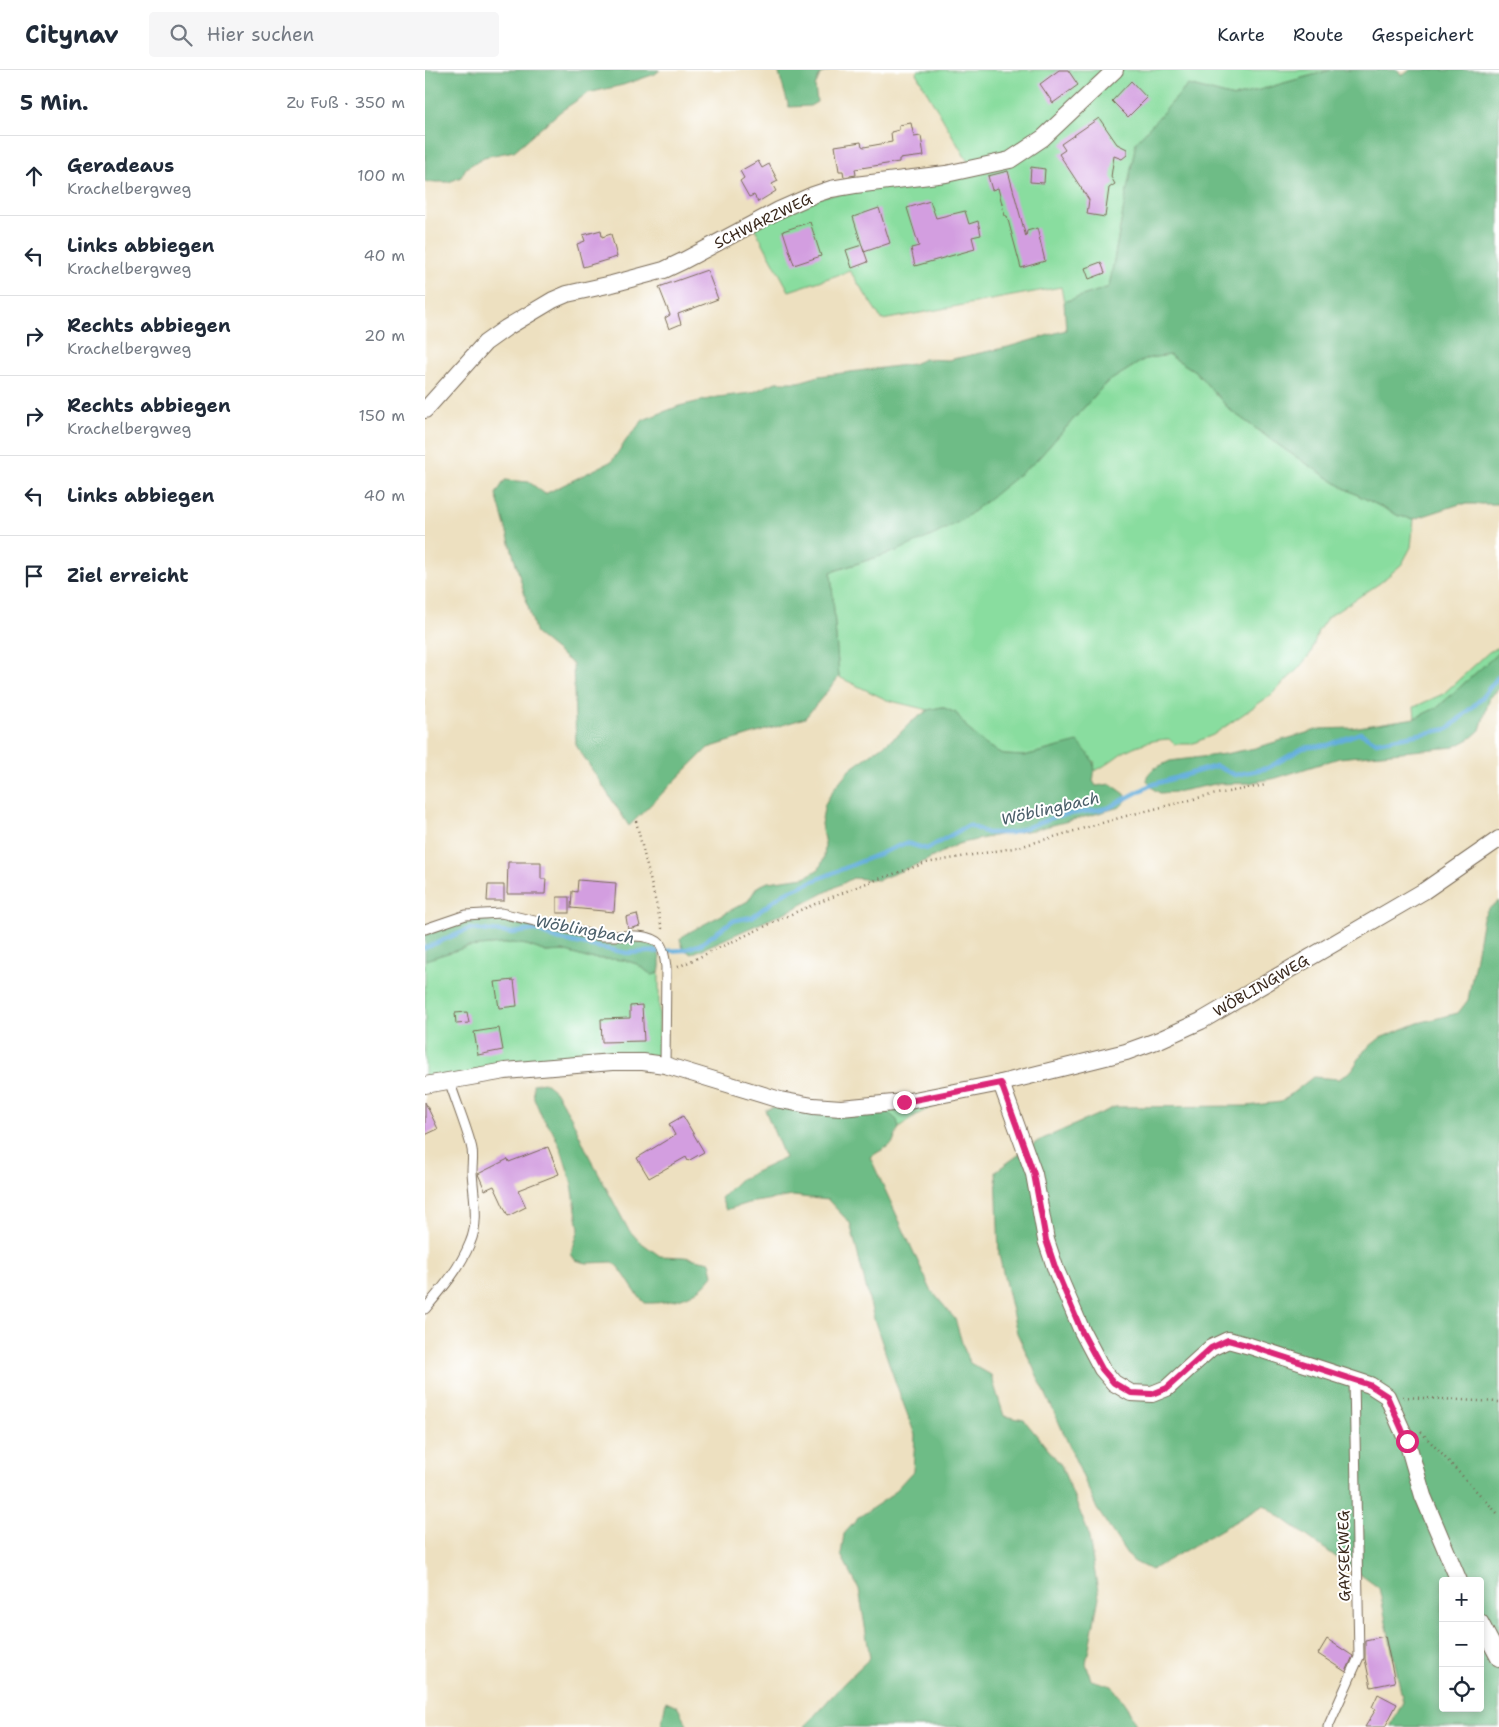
<!DOCTYPE html>
<html lang="de">
<head>
<meta charset="utf-8">
<style>
  body { margin:0; font-family:"Shantell Sans",sans-serif; background:#f6f6f7; color:#1f2937 }
  .controls { position:absolute; right:15px; bottom:15px; display:grid; overflow:hidden; border-radius:5px; box-shadow:0 2px 8px #0003 }
  .controls button { width:45px; height:45px; display:grid; place-items:center; padding:0; border:0; border-bottom:1px solid #e0e1e3; background:#fff; color:#1f2937; font:25px sans-serif }
  .stop { position:absolute; width:15px; height:15px; margin:-11px; border:4px solid #db2777; border-radius:50%; background:#fff }
  .stop.end { background:#db2777; border-color:#fff; box-shadow:0 1px 5px #0008 }
  .list { margin:0; padding:0; list-style:none }
  h2 { display:flex; justify-content:space-between; align-items:center; height:65px; margin:0; padding:0 20px; font-size:21px }
  h2 small { font-size:16px; font-weight:400; color:#747a83 }
  .list li { display:grid; grid-template-columns:32px 1fr auto; gap:15px; align-items:center; box-sizing:border-box; height:80px; padding:0 20px; border-top:1px solid #e0e1e3 }
  .list b { display:block; font-size:19px; white-space:nowrap }
  .list p { margin:0; font-size:16px; white-space:nowrap; color:#747a83 }
  .list em { font-size:16px; font-style:normal; color:#747a83 }
  .icon { flex:none; width:28px; height:28px; fill:none; stroke:currentColor; stroke-width:2; stroke-linecap:round; stroke-linejoin:round }
  .map { position:relative; flex:none; width:1074px; height:1657px; overflow:hidden }
  header { display:flex; align-items:center; gap:30px; box-sizing:border-box; height:70px; padding:0 25px; background:#fff; border-bottom:1px solid #e0e1e3 }
  header strong { font-size:24px }
  nav { display:flex; gap:28px; margin-inline-start:auto; font-size:18px }
  .search { width:350px; height:45px; background:#f6f6f7; display:flex; align-items:center; gap:12px; box-sizing:border-box; padding:0 18px; border-radius:5px; color:#747a83; font-size:19px }
  main { display:flex }
  aside { flex:1; background:#fff }
  .map>svg:first-child { display:block }
  .green { fill:#89dd9f; stroke:#62845e }
  .forest { fill:#6ebc86; stroke:#547352; fill-rule:evenodd }
  .lines { fill:none; stroke-linecap:round; stroke-linejoin:round }
  .stream { stroke:#64aedc; stroke-width:4.5 }
  .building { fill:#d39ee0 }
  .service-casing { stroke:#796a57; stroke-width:11 }
  .minor-casing { stroke:#796a57; stroke-width:18 }
  .path { stroke:#796a57; stroke-width:2.5; stroke-dasharray:1 4; stroke-linecap:butt }
  .service { stroke:#fff; stroke-width:9 }
  .minor { stroke:#fff; stroke-width:16 }
  .route { stroke:#db2777; stroke-width:6 }
  .labels { text-anchor:middle; stroke-width:4; stroke-linejoin:round; paint-order:stroke }
  .street-label { font-size:15px; fill:#3b2a1e; stroke:#fff }
  .water-label { font-size:16px; font-style:italic; fill:#4b5f6a; stroke:#fff }
</style>
</head>
<body>
<header>
<strong>Citynav</strong>
<div class="search"><svg class="icon" aria-label="search" viewBox="0 0 24 24"><circle cx="10" cy="10" r="6"/><path d="M15 15l6 6"/></svg>Hier suchen</div>
<nav><a>Karte</a><a>Route</a><a>Gespeichert</a></nav>
</header>
<main>
<aside>
<h2>5 Min.<small>Zu Fuß · 350 m</small></h2>
<ul class="list">
<li><svg class="icon" aria-label="ahead" viewBox="0 0 24 24"><path d="M12 20V5M6 11l6-6 6 6"/></svg><div><b>Geradeaus</b><p>Krachelbergweg</p></div><em>100 m</em></li>
<li><svg class="icon" aria-label="left" viewBox="0 0 24 24"><path d="M17 20v-9H6M10 6l-5 5 5 5"/></svg><div><b>Links abbiegen</b><p>Krachelbergweg</p></div><em>40 m</em></li>
<li><svg class="icon" aria-label="right" viewBox="0 0 24 24"><path d="M7 20v-9h11M14 6l5 5-5 5"/></svg><div><b>Rechts abbiegen</b><p>Krachelbergweg</p></div><em>20 m</em></li>
<li><svg class="icon" aria-label="right" viewBox="0 0 24 24"><path d="M7 20v-9h11M14 6l5 5-5 5"/></svg><div><b>Rechts abbiegen</b><p>Krachelbergweg</p></div><em>150 m</em></li>
<li><svg class="icon" aria-label="left" viewBox="0 0 24 24"><path d="M17 20v-9H6M10 6l-5 5 5 5"/></svg><div><b>Links abbiegen</b></div><em>40 m</em></li>
<li><svg class="icon" aria-label="arrive" viewBox="0 0 24 24"><path d="M6 21V4h12l-3 4 3 4H6"/></svg><div><b>Ziel erreicht</b></div></li>
</ul>
</aside>
<div class="map">
<svg width="1074" height="1657" viewBox="0 0 1074 1657">
  <rect width="100%" height="100%" fill="#fff"/>
  <filter id="ink" filterUnits="userSpaceOnUse"><feTurbulence type="fractalNoise" baseFrequency=".02" numOctaves="2"/><feDisplacementMap in="SourceGraphic" scale="10" xChannelSelector="R" yChannelSelector="G"/><feConvolveMatrix kernelMatrix="1 2 1 2 8 2 1 2 1" color-interpolation-filters="sRGB"/></filter>
  <filter id="wash" filterUnits="userSpaceOnUse"><feTurbulence type="fractalNoise" baseFrequency=".0096" numOctaves="4" result="noise"/><feDisplacementMap in="SourceGraphic" scale="20" xChannelSelector="R" yChannelSelector="G"/><feGaussianBlur stdDeviation="1.12" result="paint"/><feColorMatrix in="noise" values="0 0 0 0 0 0 0 0 0 0 0 0 0 0 0 0 0 1.4 0 .05"/><feComposite in="paint" operator="in"/></filter>
  <g filter="url(#wash)">
    <rect width="100%" height="100%" fill="#ede0c0"/>
    <g class="green">
      <polygon points="493,0 682,0 631,49 583,85 544,94 491,3"/>
      <polygon points="695,0 906,0 809,27 763,15 711,73 684,217 639,232 636,217 457,250 425,201 364,221 329,157 389,128 586,93"/>
      <path d="M744,285l26,16 35,39 57,41 57,37 55,28 15,3 -3,28 -9,17 -22,19 -53,35 -9,13 -7,22 -13,16 -27,26 -58,40 -22,9h-17l-5,-5c-19,1 -39,7 -54,19 -7,5 -12,9 -20,13l-1,-10 -39,-13 -31,8 -20,-1 -18,-10 -17,-15 -13,-17 -14,-6 -14,3 -41,-10 -48,-23 -8,-105 68,-22 137,-89 70,-78 39,-24z"/>
      <polygon points="1074,577 1074,582 1013,637 990,648 989,637 1018,624 1064,582"/>
      <polygon points="88,873 102,875 121,882 138,881 162,888 199,890 212,894 227,905 234,903 234,989 0,1011 0,890 42,877"/>
      <polygon points="525,1028 491,1045 474,1058 471,1050 459,1039"/>
    </g>
    <g class="forest">
      <polygon points="0,0 235,0 230,4 198,15 163,23 136,41 89,81 59,87 41,98 36,107 24,112 0,112"/>
      <polygon points="353,0 407,0 395,4 390,17 392,32 385,36 364,37"/>
      <polygon points="906,0 973,0 977,6 985,0 1074,0 1074,434 1035,434 989,449 974,446 919,418 862,381 805,340 770,301 744,285 720,289 681,313 611,391 539,449 509,465 474,480 406,502 414,607 380,648 283,678 204,756 151,675 148,594 111,564 71,424 80,410 104,412 120,424 187,391 202,369 218,350 254,336 293,327 326,323 351,312 374,312 394,306 488,294 499,289 523,290 583,277 641,260 639,232 684,217 711,72 763,15 809,27"/>
      <polygon points="1074,582 1074,619 1065,627 1055,660 1046,668 1029,677 914,688 851,708 823,713 790,714 751,722 735,723 728,719 722,710 722,706 728,699 745,691 800,684 830,678 895,659 927,658 990,648 1013,637"/>
      <path d="M517,637l14,6 13,17 17,15 18,10 20,1 54,-14c13,15 19,19 15,39l3,5 15,-2 14,10 2,6 -7,7 -28,8 -59,15 -35,5 -40,9 -35,18 -45,18 -25,-2 -58,30 -104,46 -8,-6 -3,-9 4,-4 64,-34 9,-14 11,-5 37,-5 14,-8 5,-11 1,-13 -4,-21 4,-20 10,-17 15,-18 48,-34 12,-12 18,-13z"/>
      <path d="M1074,831v826h-109l13,-25 -24,-114 -115,-83 -113,65 -20,-10 -34,-51 -40,-91 -40,-85 -18,-78 -3,-84 42,-30 77,-34 132,-1 34,-4 32,-25 26,2 13,-9 12,-19 16,-13 38,-15 40,-10 10,-13 15,-82 4,-8zM1018,1511h37v127h-37z"/>
      <path d="M61,848c41,1 77,21 117,24 13,1 45,-4 53,6 5,7 5,18 3,25l-7,2 -15,-11 -13,-4 -37,-2 -24,-7 -17,1 -19,-7 -14,-2 -46,4 -42,13v-25c21,-8 39,-14 61,-17z"/>
      <path d="M119,1012l11,9 16,26 18,39 39,73 11,12 21,15 25,1 25,5 3,13c-3,4 -7,9 -11,12 -14,12 -39,17 -57,16 -13,-12 -18,-28 -32,-41l-26,1 -12,-3 -4,-6 8,-25 -7,-45 -11,-35 -9,-19 -10,-13 -8,-19 -1,-14z"/>
      <polygon points="354,1035 459,1039 472,1050 474,1058 467,1074 445,1087 506,1220 530,1249 538,1276 545,1293 566,1305 579,1346 599,1350 636,1395 663,1462 674,1527 661,1593 666,1610 687,1616 702,1637 712,1657 379,1657 420,1612 445,1588 434,1519 416,1485 419,1464 434,1447 464,1427 488,1401 490,1365 470,1311 449,1249 425,1153 403,1130 368,1126 323,1133 301,1140 296,1128 314,1110 360,1088 340,1040"/>
      <polygon points="241,1631 252,1636 263,1657 236,1657"/>
    </g>
    <g class="lines">
      <polyline class="stream" points="0,878 44,859 88,863 110,860 132,869 202,883 259,880 276,874 307,851 327,847 359,823 481,773 502,779 544,755 562,763 586,763 633,746 683,738 726,715 791,696 810,705 843,698 878,678 903,675 935,663 951,672 1023,659 1055,630 1074,606"/>
    </g>
    <g id="blocks">
      <g class="building">
        <polygon points="634,0 643,0 653,15 628,33 615,14"/>
        <polygon points="706,11 722,28 703,47 687,31"/>
        <polygon points="674,48 692,74 702,79 702,85 697,89 689,86 686,107 690,114 684,118 680,147 662,144 664,130 634,84 640,80 636,74"/>
        <polygon points="486,53 489,67 496,66 499,86 474,89 474,92 430,99 431,105 419,107 418,101 414,101 410,76 436,72 437,76 439,77 467,72 466,62 474,60 474,55"/>
        <polygon points="333,91 337,98 344,94 353,111 347,114 351,121 333,132 329,125 324,127 315,111 319,108 315,101"/>
        <polygon points="606,97 620,99 619,113 605,112"/>
        <polygon points="583,101 601,167 602,161 612,158 620,191 596,198 582,146 580,146 573,118 567,120 563,106"/>
        <polygon points="505,131 511,148 540,141 544,154 553,151 556,165 547,167 550,179 490,196 486,178 494,176 482,138"/>
        <polygon points="454,138 465,173 439,182 428,147"/>
        <polygon points="385,152 396,186 369,195 358,161"/>
        <polygon points="176,160 177,167 186,164 192,187 158,197 152,174 160,171 158,165"/>
        <polygon points="437,175 443,192 427,198 421,180"/>
        <polygon points="676,192 680,203 664,209 660,198"/>
        <polygon points="282,200 293,229 253,244 256,254 244,259 240,248 245,245 234,217"/>
        <polygon points="83,792 116,792 116,809 121,809 120,824 82,824"/>
        <polygon points="153,810 191,813 189,842 146,838 147,821 152,822"/>
        <polygon points="63,815 79,815 79,831 62,831"/>
        <rect x="132" y="827" width="12" height="16"/>
        <polygon points="212,844 215,856 203,859 201,847"/>
        <polygon points="89,910 92,936 74,938 70,912"/>
        <polygon points="217,935 219,971 177,972 176,949 205,948 205,936"/>
        <polygon points="42,942 44,953 31,954 30,943"/>
        <polygon points="74,958 78,980 53,985 49,962"/>
        <polygon points="0,1032 13,1059 0,1065"/>
        <polygon points="258,1046 279,1082 263,1091 261,1087 224,1108 212,1088 250,1065 244,1054"/>
        <polygon points="123,1077 134,1104 93,1120 101,1137 83,1146 69,1116 60,1120 53,1104 83,1089 84,1092"/>
        <polygon points="960,1566 970,1612 946,1617 940,1589 940,1570"/>
        <polygon points="902,1569 928,1586 921,1602 893,1584"/>
        <polygon points="953,1624 972,1634 960,1657 940,1657 951,1639 947,1637"/>
      </g>
    </g>
  </g>
  <g filter="url(#ink)">
    <use href="#blocks" fill-opacity="0" stroke="#796a57" stroke-width="1"/>
    <g class="lines">
      <g class="service-casing">
        <g id="service">
          <path d="M0,859l41,-14 35,-2 88,21c5,1 10,2 16,2 14,1 45,-4 55,8 4,6 5,15 6,23l-1,98"/>
          <path d="M0,1239c17,-20 35,-41 45,-66 10,-23 3,-48 2,-72 0,-9 2,-17 -1,-26 -6,-22 -15,-43 -22,-65"/>
          <polyline points="903,1657 934,1587 929,1309"/>
        </g>
      </g>
      <g class="minor-casing">
        <g id="minor">
          <polyline points="0,340 60,273 81,258 128,230 142,224 187,214 239,200 258,191 354,140 388,125 406,119 430,115 521,104 585,90 618,68 690,0"/>
          <polyline points="576,1013 609,1104 621,1170 631,1200 657,1261 677,1299 689,1313 706,1323 727,1324 742,1318 786,1278 803,1270 825,1276 945,1315 962,1326 982,1371 998,1426 1034,1511"/>
          <polyline points="0,1015 80,1001 187,992 218,992 240,995 355,1030 388,1036 416,1038 479,1032 576,1013 701,982 734,970 776,951 999,821 1074,769"/>
          <polyline points="1055,1552 1074,1588"/>
        </g>
      </g>
      <g class="path">
        <polyline points="211,751 237,858 236,862"/>
        <polyline points="253,897 373,841 439,814 501,793 594,777 701,746 781,726 841,715"/>
        <polyline points="978,1327 1074,1332"/>
        <polyline points="996,1362 1074,1445"/>
      </g>
      <use href="#service" class="service"/>
      <use href="#minor" class="minor"/>
    </g>
  </g>
  <g class="lines" filter="url(#ink)">
    <polyline class="route" points="479,1032 576,1013 609,1104 621,1170 631,1200 657,1262 677,1299 689,1313 706,1323 727,1324 742,1318 786,1278 803,1270 825,1276 945,1315 962,1326 982,1371"/>
  </g>
  <g class="labels">
    <g class="street-label">
      <text transform="translate(338 151) rotate(-26)" y="5">SCHWARZWEG</text>
      <text transform="translate(836 916) rotate(-30)" y="5">WÖBLINGWEG</text>
      <text transform="translate(919 1486) rotate(-91)" y="5">GAYSEKWEG</text>
    </g>
    <g class="water-label">
      <text transform="translate(625 738) rotate(-13)" y="6">Wöblingbach</text>
      <text transform="translate(160 859) rotate(10)" y="6">Wöblingbach</text>
    </g>
  </g>
</svg>
<div class="controls">
<button>+</button>
<button>−</button>
<button><svg class="icon" aria-label="locate" viewBox="0 0 24 24"><circle cx="12" cy="12" r="6"/><path d="M12 2v4M12 18v4M2 12h4M18 12h4"/></svg></button>
</div>
<div class="stop" style="left:982px;top:1371px"></div>
<div class="stop end" style="left:479px;top:1032px"></div>
</div>
</main>
</body>
</html>
